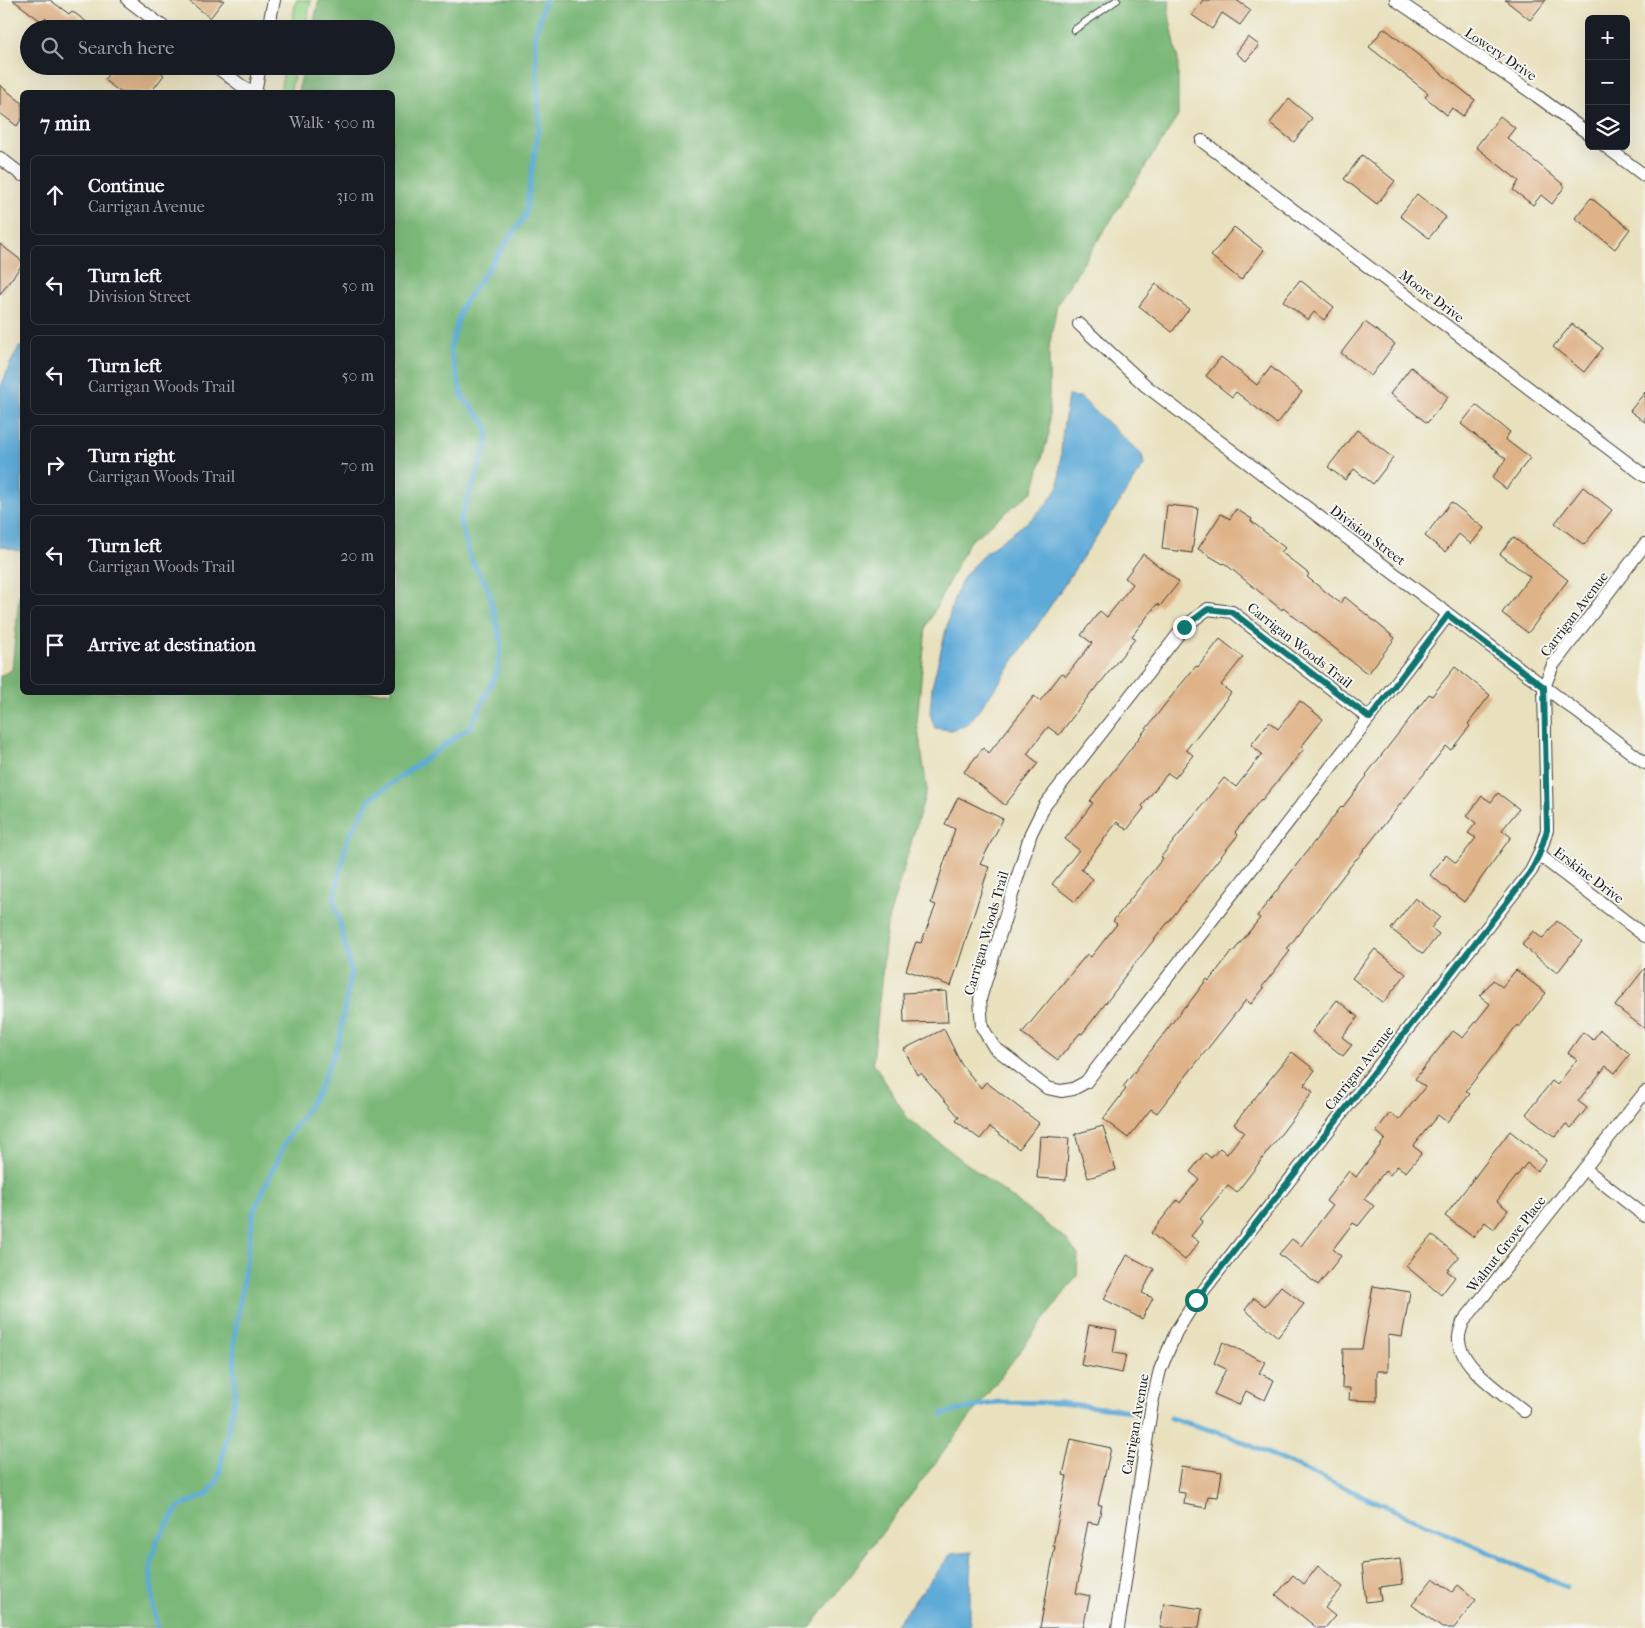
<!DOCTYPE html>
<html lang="en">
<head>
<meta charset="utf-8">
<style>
  body { margin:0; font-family:"IM FELL French Canon",serif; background:#20242c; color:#f1f3f6 }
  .controls { position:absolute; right:15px; top:15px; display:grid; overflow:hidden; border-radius:8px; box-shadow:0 5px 20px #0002 }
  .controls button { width:45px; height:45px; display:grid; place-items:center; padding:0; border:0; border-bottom:1px solid #363941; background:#171b24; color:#f1f3f6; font:25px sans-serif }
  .stop { position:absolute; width:15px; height:15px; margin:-11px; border:4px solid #0f766e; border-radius:50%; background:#fff }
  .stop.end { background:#0f766e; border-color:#fff; box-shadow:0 1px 5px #0008 }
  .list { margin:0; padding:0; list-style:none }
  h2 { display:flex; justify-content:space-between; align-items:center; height:65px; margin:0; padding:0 20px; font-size:21px }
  h2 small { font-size:16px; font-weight:400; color:#9ea1a6 }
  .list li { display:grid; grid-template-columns:32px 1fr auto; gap:15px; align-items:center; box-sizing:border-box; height:80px; margin:0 10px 10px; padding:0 10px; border:1px solid #363941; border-radius:8px }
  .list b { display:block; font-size:19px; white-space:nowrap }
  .list p { margin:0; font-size:16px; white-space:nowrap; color:#9ea1a6 }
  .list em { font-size:16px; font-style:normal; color:#9ea1a6 }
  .icon { flex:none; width:28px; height:28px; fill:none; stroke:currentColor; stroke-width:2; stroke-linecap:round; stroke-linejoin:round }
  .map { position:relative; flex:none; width:1645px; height:1628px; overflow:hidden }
  .search { position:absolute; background:#171b24; box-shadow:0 5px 20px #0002; left:20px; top:20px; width:375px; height:55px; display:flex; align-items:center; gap:12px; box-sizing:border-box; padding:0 18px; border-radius:28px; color:#9ea1a6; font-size:19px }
  .panel { position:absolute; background:#171b24; box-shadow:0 5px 20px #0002; left:20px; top:90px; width:375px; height:605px; border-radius:8px }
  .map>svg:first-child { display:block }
  .green { fill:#9ad88d; stroke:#5b7a54 }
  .forest { fill:#7bb878; stroke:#4c6a4a }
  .water { fill:#5fabd8; stroke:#3e647a }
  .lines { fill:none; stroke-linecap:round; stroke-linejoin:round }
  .stream { stroke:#5fabd8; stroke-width:5 }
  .building { fill:#dfb388 }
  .service-casing { stroke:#3b3a34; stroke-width:8 }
  .minor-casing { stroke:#3b3a34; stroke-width:14 }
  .service { stroke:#fff; stroke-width:6 }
  .minor { stroke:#fff; stroke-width:12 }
  .route { stroke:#0f766e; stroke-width:6 }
  .labels { text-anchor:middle; stroke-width:4; stroke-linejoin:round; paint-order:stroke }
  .street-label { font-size:14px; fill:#1c1c1c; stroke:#f6f6f2 }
</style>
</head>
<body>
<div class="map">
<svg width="1645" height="1628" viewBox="0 0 1645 1628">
  <rect width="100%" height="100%" fill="#f6f6f2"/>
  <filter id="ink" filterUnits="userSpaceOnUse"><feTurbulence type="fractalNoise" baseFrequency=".02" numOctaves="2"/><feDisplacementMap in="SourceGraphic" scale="10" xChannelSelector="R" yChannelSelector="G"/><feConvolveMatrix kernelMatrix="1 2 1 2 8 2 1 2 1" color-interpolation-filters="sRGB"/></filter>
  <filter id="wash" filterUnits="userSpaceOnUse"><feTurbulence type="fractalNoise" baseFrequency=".0096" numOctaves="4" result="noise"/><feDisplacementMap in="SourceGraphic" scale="20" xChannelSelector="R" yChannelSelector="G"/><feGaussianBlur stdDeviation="1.12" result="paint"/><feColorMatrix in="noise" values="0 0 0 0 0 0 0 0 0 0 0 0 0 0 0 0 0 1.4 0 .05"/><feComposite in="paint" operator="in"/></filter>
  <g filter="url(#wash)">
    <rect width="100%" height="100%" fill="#e9e1be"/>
    <g class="green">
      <polygon points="296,0 311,0 305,29 291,29"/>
      <polygon points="285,66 296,66 290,92 280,92"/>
    </g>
    <polygon class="forest" points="319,0 1170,0 1168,9 1178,60 1178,116 1057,304 1049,348 1049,433 1033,491 969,542 926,627 917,722 927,789 887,924 873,1062 908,1119 1066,1239 1078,1255 1077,1276 810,1628 0,1628 0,676 12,670 19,596 22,591 22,692 392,692 392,92 298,92 304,66 386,66 386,29 312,29"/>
    <g class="water">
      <polygon points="19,347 22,347 22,549 19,551 0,546 0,389 10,364"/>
      <polygon points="1068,396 1080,397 1142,455 1144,465 997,686 969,723 951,730 935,728 930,714 932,687 953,601 964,576 985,553 1033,518 1049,501 1059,486 1062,437"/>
      <polygon points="972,1551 970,1576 970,1628 893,1628 952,1553"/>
    </g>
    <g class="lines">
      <g class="stream">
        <polyline points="942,1414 998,1402 1060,1403 1131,1411"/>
        <polyline points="1170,1418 1227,1435 1566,1587"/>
        <polyline points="158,1628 155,1618 150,1568 156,1542 179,1507 208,1494 218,1479 235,1396 234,1341 254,1210 286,1141 319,1090 339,1041 351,971 334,899 348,837 371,798 471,726 498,669 501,642 488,588 471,560 460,520 488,442 486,424 462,396 450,349 462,306 525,216 539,125 535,36 545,0"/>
      </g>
    </g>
    <g id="blocks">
      <g class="building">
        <polygon points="13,0 50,0 69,14 72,11 96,29 59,29 45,18 42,22"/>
        <polygon points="188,0 224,0 210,18"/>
        <polygon points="1203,0 1236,0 1251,10 1240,25 1222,13 1212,29 1192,15"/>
        <polygon points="1505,0 1546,0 1530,20"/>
        <polygon points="1384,28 1475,100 1463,116 1452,108 1447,115 1425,97 1428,93 1369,47"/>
        <polygon points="1248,37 1259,45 1246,61 1236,53"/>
        <polygon points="114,66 131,66 137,71 141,66 153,66 164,75 151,92 120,92 104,80"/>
        <polygon points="0,85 22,103 22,118 17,126 0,113"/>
        <polygon points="1289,99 1312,118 1294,142 1270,123"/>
        <polygon points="1500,116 1515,128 1507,138 1565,186 1552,204 1541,195 1533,205 1513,190 1519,181 1476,147"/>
        <polygon points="1362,155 1395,181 1377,204 1344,179"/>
        <polygon points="1417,194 1446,217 1429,238 1400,216"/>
        <polygon points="1591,198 1630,229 1615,249 1575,218"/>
        <polygon points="1234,227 1264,250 1241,280 1211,256"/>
        <polygon points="0,244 22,261 22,265 0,294"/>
        <polygon points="1300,280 1334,307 1324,320 1314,312 1308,320 1283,301"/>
        <polygon points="1156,284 1189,309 1172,332 1139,306"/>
        <polygon points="1365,322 1395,344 1371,376 1341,353"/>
        <polygon points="1572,324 1603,348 1584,372 1553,347"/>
        <polygon points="1221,357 1257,385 1271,367 1302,392 1277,424 1236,392 1232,397 1206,376"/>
        <polygon points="1411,367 1448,397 1427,423 1390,394"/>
        <polygon points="1645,392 1645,422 1630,411"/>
        <polygon points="1476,405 1510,432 1505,439 1530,458 1506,489 1492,478 1506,459 1461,424"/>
        <polygon points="1357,430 1393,458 1373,484 1354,469 1345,480 1328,467"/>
        <polygon points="1583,487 1612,510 1584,545 1555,523"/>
        <polygon points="1451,502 1484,528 1471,544 1459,534 1445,552 1425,536"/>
        <polygon points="1167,505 1198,508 1192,553 1162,549"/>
        <polygon points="1236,509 1252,519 1251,521 1285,548 1281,552 1309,574 1307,577 1340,603 1345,597 1395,638 1368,674 1283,608 1282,610 1224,563 1223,564 1198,549 1221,514 1230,519"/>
        <polygon points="1513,537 1568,580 1528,633 1502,613 1530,577 1500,554"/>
        <polygon points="1143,554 1179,582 1160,606 1157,604 1132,636 1135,639 1094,691 1093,690 1059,735 1048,727 1027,754 1038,763 1005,805 964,772 983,748 989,753 1034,696 1040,701 1062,673 1066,676 1092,643 1081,635 1100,611 1107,617 1133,584 1125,578"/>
        <polygon points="1220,639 1243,657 1221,685 1231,693 1186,750 1193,755 1175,778 1168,773 1142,806 1144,808 1127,830 1117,822 1081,869 1093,879 1075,902 1052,884 1079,850 1065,839 1093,803 1090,801 1174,693 1196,666 1198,667"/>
        <polygon points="1455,667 1490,695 1468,724 1470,726 1451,750 1446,746 1357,859 1356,859 1287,949 1290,951 1262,987 1264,988 1251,1004 1246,1000 1157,1113 1151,1109 1128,1138 1103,1119 1126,1089 1123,1087 1185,1006 1186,1007 1207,979 1209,981 1232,951 1233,952 1260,918 1257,916 1278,889 1341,807 1342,808 1367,776 1366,775 1429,694 1432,696"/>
        <polygon points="1300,701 1323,719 1301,747 1304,749 1262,800 1261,799 1235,832 1238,835 1121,981 1122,982 1082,1034 1080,1033 1058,1060 1022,1033 1087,954 1091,957 1117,924 1113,921 1163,858 1161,857 1224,778 1236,787 1262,754 1251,745 1269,722 1278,729"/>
        <polygon points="1498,793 1519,809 1502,830 1511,837 1464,902 1430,875 1446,855 1456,863 1476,838 1468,833 1476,823 1467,816 1482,796 1491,802"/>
        <polygon points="958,797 1003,819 980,864 989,867 951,986 906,970 916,942 921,943 936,905 931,903 955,829 945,824"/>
        <polygon points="1415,898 1440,917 1431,928 1439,934 1423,954 1391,929"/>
        <polygon points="1557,921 1582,941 1557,973 1522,945 1533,931 1543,939"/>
        <polygon points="1375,949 1406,974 1383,1003 1352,978"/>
        <polygon points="1645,968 1645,1029 1615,1006"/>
        <polygon points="1516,970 1546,993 1519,1027 1517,1025 1466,1091 1470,1094 1447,1122 1438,1115 1413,1146 1422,1153 1406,1172 1397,1166 1390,1175 1385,1171 1364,1199 1374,1206 1358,1226 1353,1223 1333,1249 1341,1256 1318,1285 1279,1254 1292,1239 1301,1246 1332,1206 1326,1201 1349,1171 1356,1177 1385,1139 1376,1131 1390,1113 1399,1120 1425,1087 1415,1079 1453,1031 1463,1038 1490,1004 1480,996 1493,980 1502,987"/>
        <polygon points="946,991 948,1022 904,1023 903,993"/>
        <polygon points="1337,1000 1358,1017 1342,1037 1352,1045 1343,1056 1312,1032"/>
        <polygon points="944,1029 961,1064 981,1088 986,1082 1039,1123 1019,1149 990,1127 980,1139 956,1121 959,1117 921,1073 917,1075 904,1049"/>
        <polygon points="1600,1030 1630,1054 1615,1073 1606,1066 1578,1101 1587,1108 1571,1128 1566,1124 1555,1137 1526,1114 1552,1081 1557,1085 1577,1060 1568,1053 1583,1032 1593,1040"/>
        <polygon points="1292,1052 1315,1070 1304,1085 1313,1092 1237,1192 1228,1185 1200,1219 1203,1221 1191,1236 1199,1242 1185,1260 1151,1233 1177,1200 1180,1203 1199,1179 1190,1172 1205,1153 1211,1158 1220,1148 1227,1154 1244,1132 1234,1124"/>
        <polygon points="1103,1126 1116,1170 1088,1178 1075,1134"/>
        <polygon points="1510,1131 1546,1160 1537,1171 1527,1163 1497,1201 1508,1210 1494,1229 1485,1222 1473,1237 1445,1216"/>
        <polygon points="1040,1136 1069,1138 1066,1180 1037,1178"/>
        <polygon points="1432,1235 1459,1257 1447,1271 1455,1277 1441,1295 1406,1266"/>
        <polygon points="1127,1255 1154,1269 1142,1293 1153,1298 1142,1319 1104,1299"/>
        <polygon points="1281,1286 1304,1304 1278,1337 1245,1310 1254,1298 1265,1306"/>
        <polygon points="1373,1286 1410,1292 1402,1337 1388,1335 1388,1371 1377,1371 1377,1401 1349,1400 1350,1388 1342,1388 1343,1349 1362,1349"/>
        <polygon points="1089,1325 1117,1330 1113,1353 1126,1355 1122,1373 1081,1365"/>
        <polygon points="1223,1342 1265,1362 1259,1373 1274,1380 1265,1400 1246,1391 1239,1405 1214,1394 1226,1369 1214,1363"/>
        <polygon points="1071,1439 1111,1448 1098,1505 1102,1505 1098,1524 1088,1522 1079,1568 1081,1568 1076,1593 1090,1596 1083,1628 1040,1628 1055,1546 1053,1546 1067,1476 1063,1475"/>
        <polygon points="1181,1466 1222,1472 1218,1497 1208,1496 1206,1508 1184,1504 1185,1493 1177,1492"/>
        <polygon points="1400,1559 1403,1584 1379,1587 1381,1600 1366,1602 1362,1564"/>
        <polygon points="1318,1566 1343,1587 1325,1608 1335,1616 1325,1628 1317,1628 1276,1595 1293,1575 1304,1584"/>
        <polygon points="1433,1578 1452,1592 1458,1585 1476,1600 1454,1628 1442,1628 1412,1605"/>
        <polygon points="1164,1603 1202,1609 1199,1628 1160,1628"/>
      </g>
    </g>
  </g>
  <g filter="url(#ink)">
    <use href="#blocks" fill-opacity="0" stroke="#3b3a34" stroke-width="1"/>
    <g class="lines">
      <g class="service-casing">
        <polyline id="service" points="1074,30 1117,0"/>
      </g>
      <g class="minor-casing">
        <g id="minor">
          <polyline points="128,0 166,29"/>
          <polyline points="1396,0 1537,96 1589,134"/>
          <polyline points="268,29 274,0"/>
          <polyline points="215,66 250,92"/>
          <polyline points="255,92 260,66"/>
          <polyline points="1202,141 1645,476"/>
          <polyline points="1605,146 1645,176"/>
          <polyline points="0,158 22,175"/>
          <polyline points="1079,324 1146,386 1645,763"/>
          <polygon points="1208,609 1232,612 1369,718 1086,1082 1073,1089 1061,1091 1047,1088 994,1047 982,1027 980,999 1031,833 1045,805 1184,627"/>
          <polyline points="1369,718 1448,615"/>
          <polyline points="1539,855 1645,936"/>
          <polyline points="1585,1169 1645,1216"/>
          <path d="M1524,1411c-21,-17 -62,-43 -65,-70 -1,-6 2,-13 4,-19l182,-230"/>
          <polyline points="1118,1628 1152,1403 1160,1370 1176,1332 1196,1300 1531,871 1539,855 1547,830 1544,687 1553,665 1645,544"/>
        </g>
      </g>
      <use href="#service" class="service"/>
      <use href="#minor" class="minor"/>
    </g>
  </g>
  <g class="lines" filter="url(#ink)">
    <polyline class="route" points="1184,627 1208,609 1232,612 1370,718 1448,615 1544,687 1547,830 1539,855 1531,871 1196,1300"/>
  </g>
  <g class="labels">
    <g class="street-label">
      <text transform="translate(1501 54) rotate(34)" y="5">Lowery Drive</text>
      <text transform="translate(1432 296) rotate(37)" y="5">Moore Drive</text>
      <text transform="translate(1368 535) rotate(37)" y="5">Division Street</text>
      <text transform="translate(1574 614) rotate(-53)" y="5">Carrigan Avenue</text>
      <text transform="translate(1300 645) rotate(38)" y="5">Carrigan Woods Trail</text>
      <text transform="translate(1589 875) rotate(37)" y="5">Erskine Drive</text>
      <text transform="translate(986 933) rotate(-74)" y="5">Carrigan Woods Trail</text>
      <text transform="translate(1359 1068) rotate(-52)" y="5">Carrigan Avenue</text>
      <text transform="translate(1506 1244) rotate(-52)" y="5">Walnut Grove Place</text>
      <text transform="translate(1135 1424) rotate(-80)" y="5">Carrigan Avenue</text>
    </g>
  </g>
</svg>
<div class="controls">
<button>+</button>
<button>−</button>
<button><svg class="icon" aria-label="layers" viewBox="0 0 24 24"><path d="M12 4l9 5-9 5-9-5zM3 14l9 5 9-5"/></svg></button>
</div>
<div class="stop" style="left:1196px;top:1300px"></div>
<div class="stop end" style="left:1184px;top:627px"></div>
<div class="search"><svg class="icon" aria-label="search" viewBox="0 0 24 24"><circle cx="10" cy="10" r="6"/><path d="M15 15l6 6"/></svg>Search here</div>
<section class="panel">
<h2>7 min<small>Walk · 500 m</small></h2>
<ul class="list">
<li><svg class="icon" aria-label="ahead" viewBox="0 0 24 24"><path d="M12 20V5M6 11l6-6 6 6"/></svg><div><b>Continue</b><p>Carrigan Avenue</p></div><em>310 m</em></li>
<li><svg class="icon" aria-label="left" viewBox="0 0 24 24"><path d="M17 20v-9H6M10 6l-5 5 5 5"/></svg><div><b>Turn left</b><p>Division Street</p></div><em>50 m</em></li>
<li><svg class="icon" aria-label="left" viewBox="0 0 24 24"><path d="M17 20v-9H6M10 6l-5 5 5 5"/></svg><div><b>Turn left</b><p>Carrigan Woods Trail</p></div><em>50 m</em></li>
<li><svg class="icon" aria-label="right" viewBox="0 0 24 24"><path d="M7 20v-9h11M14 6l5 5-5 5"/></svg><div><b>Turn right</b><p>Carrigan Woods Trail</p></div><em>70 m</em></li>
<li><svg class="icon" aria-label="left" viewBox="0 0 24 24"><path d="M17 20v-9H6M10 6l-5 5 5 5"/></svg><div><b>Turn left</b><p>Carrigan Woods Trail</p></div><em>20 m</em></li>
<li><svg class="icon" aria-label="arrive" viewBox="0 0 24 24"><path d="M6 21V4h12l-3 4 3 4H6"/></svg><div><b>Arrive at destination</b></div></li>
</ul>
</section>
</div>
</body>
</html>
